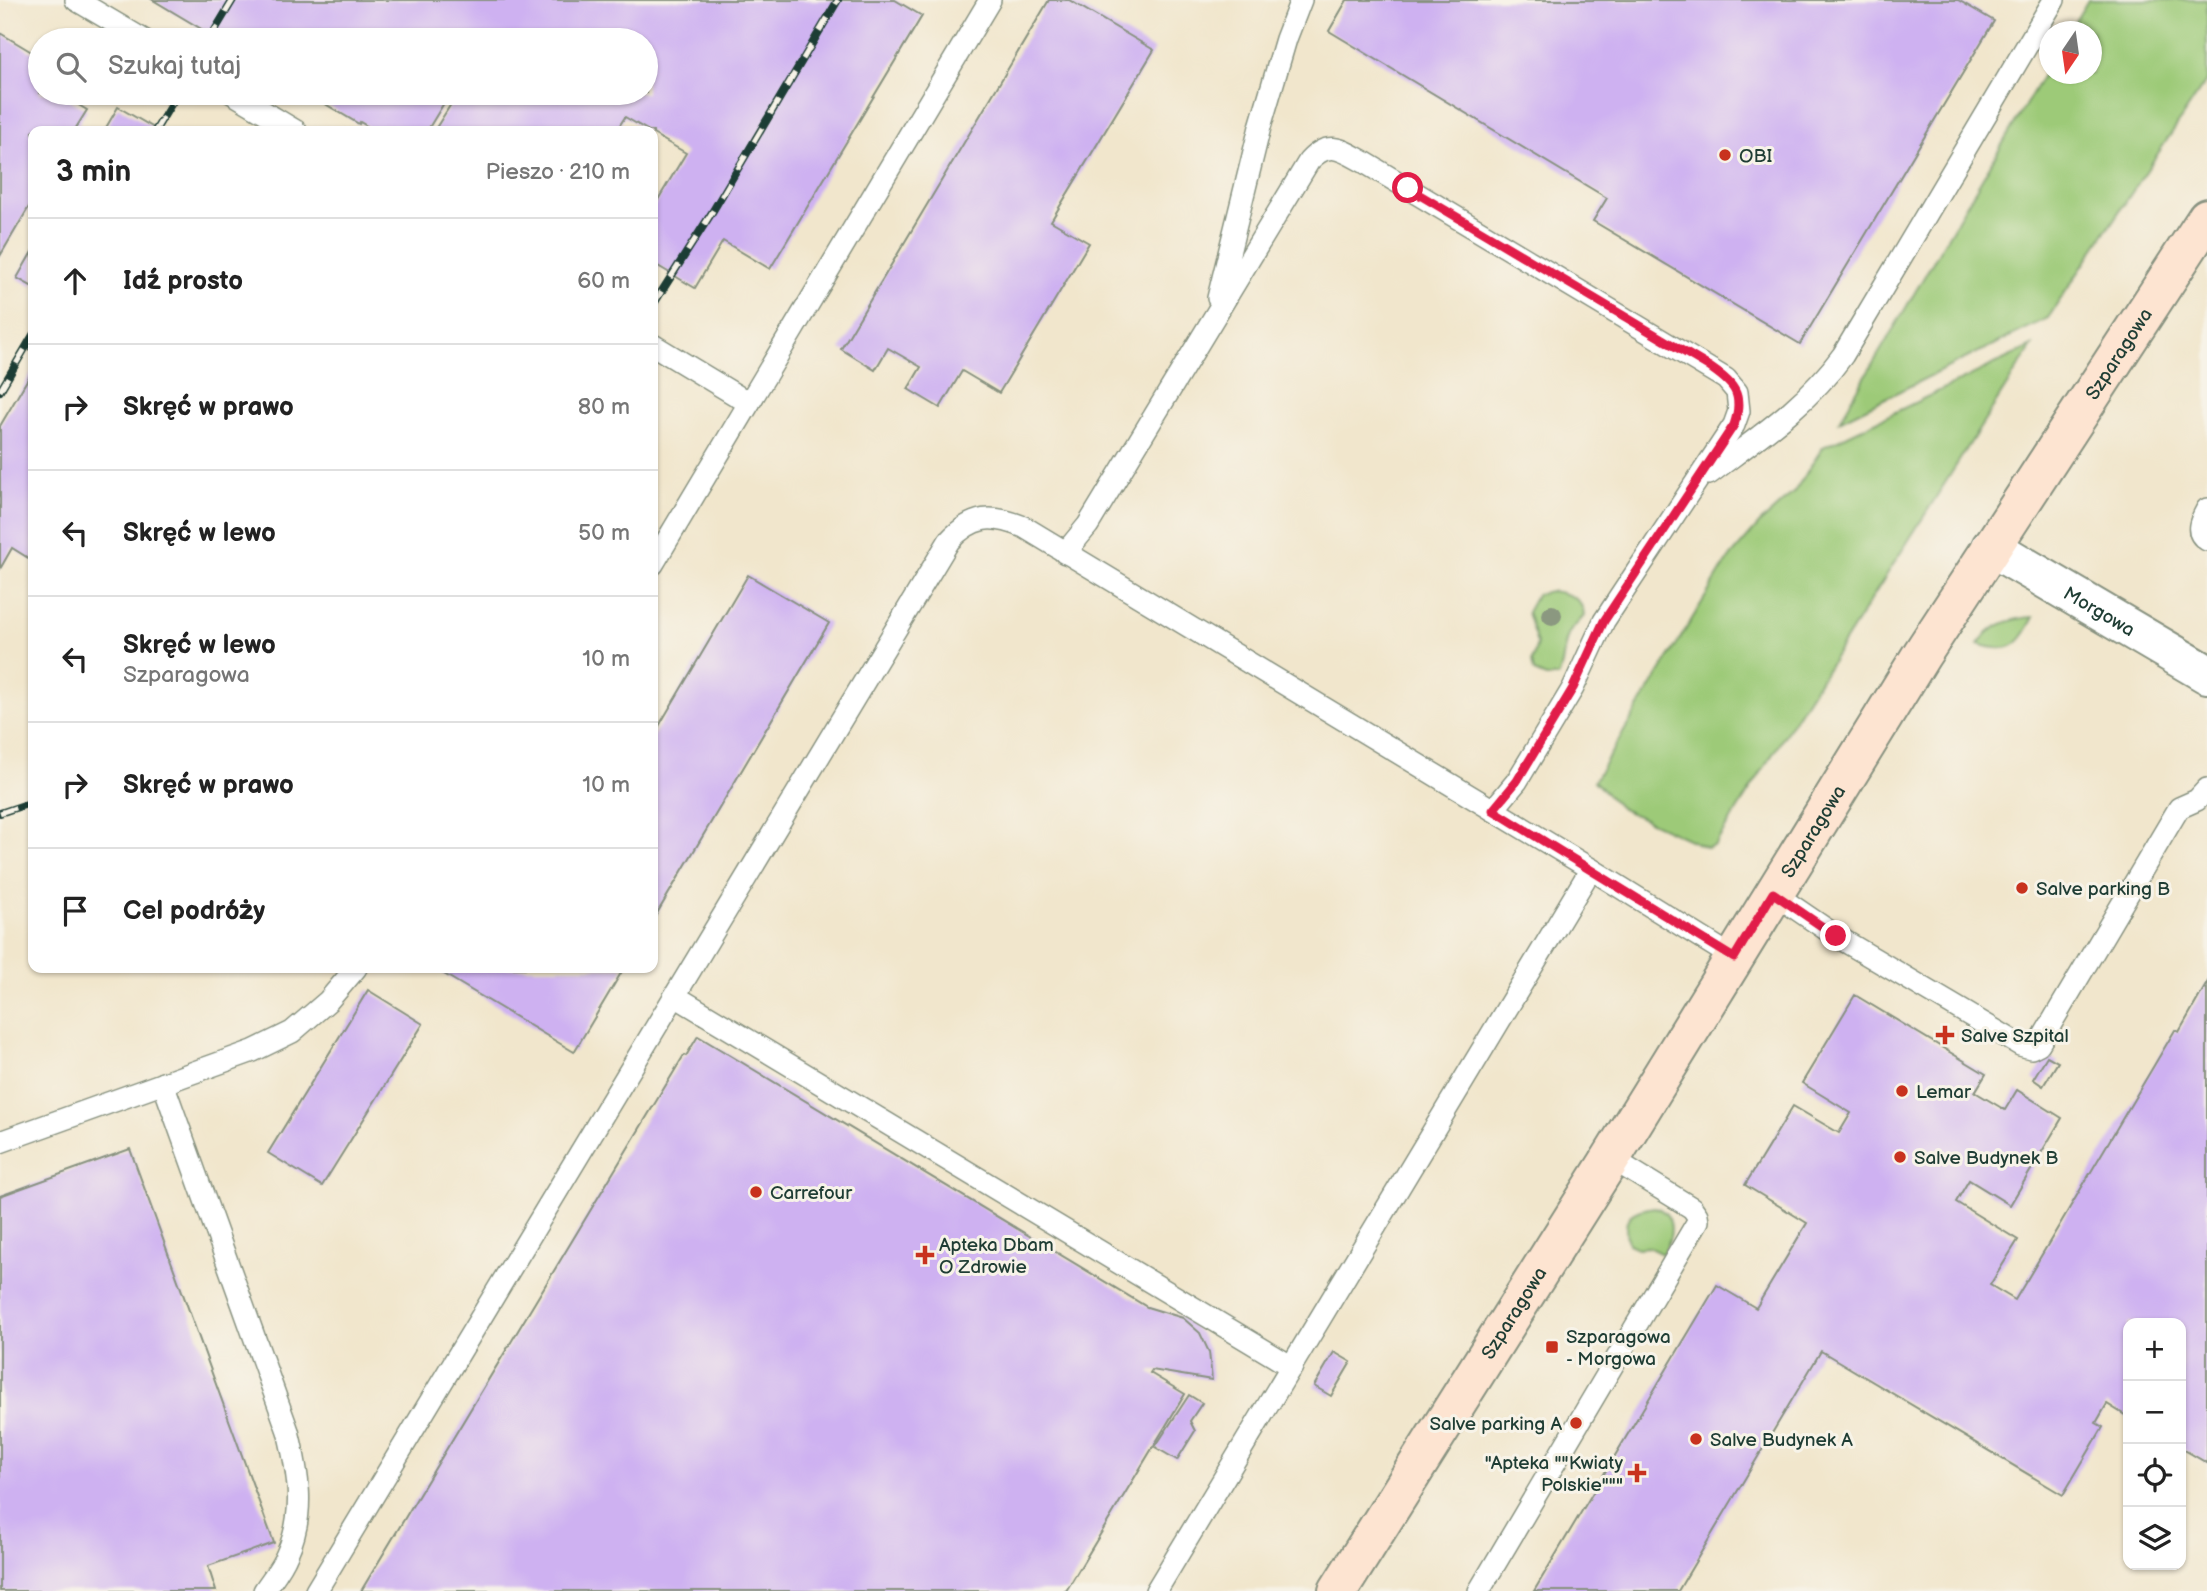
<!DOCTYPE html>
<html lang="pl">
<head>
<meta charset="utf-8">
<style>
  body { margin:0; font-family:"Balsamiq Sans",sans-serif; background:#f6f6f6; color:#222 }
  .controls { position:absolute; right:21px; bottom:21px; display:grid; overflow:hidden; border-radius:14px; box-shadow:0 2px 5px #0004 }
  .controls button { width:63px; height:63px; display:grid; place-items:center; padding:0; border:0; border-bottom:2px solid #e0e0e0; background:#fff; color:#222; font:35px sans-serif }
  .compass { position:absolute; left:2039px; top:21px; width:63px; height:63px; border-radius:50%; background:#fff; box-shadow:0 2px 5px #0004; rotate:193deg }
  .stop { position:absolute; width:21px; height:21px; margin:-16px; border:5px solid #e11d48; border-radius:50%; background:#fff }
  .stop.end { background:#e11d48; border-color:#fff; box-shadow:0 2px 7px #0008 }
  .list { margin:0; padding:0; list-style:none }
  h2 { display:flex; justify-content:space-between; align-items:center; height:91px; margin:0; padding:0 28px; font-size:30px }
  h2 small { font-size:23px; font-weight:400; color:#767676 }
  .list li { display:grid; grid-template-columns:46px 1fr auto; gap:21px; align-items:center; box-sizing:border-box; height:126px; padding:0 28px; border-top:2px solid #e0e0e0 }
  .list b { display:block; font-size:26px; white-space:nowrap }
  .list p { margin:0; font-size:23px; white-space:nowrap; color:#767676 }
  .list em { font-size:23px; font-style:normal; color:#767676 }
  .icon { flex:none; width:38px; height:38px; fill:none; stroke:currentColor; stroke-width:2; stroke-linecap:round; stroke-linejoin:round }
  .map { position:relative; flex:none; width:2207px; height:1591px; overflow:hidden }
  .search { position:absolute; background:#fff; box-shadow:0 2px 5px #0004; left:28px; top:28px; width:630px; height:77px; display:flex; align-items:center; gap:18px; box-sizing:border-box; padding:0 24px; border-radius:38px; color:#767676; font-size:26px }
  .panel { position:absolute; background:#fff; box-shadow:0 2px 5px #0004; left:28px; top:126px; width:630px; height:847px; border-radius:14px }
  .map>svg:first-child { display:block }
  .green { fill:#9dca78; stroke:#5e8456; stroke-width:2 }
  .building { fill:#ceb1f1 }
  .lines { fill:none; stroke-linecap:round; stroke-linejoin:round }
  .lane-casing { stroke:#889280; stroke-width:24 }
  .street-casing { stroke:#889280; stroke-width:42 }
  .secondary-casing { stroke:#889280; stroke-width:42 }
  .lane { stroke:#fff; stroke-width:21 }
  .street { stroke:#fff; stroke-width:38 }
  .secondary { stroke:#fde4d1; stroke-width:38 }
  .rail-casing { stroke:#1f3d34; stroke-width:8 }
  .rail { stroke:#f7f3e8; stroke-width:5; stroke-dasharray:16; stroke-linecap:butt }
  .tree { fill:#8b9880 }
  .route { stroke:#e11d48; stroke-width:9 }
  .poi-dot { fill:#c8321e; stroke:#f7f3e8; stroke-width:2.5 }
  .labels { text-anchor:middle; stroke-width:6; stroke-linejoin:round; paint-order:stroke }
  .poi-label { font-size:19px; fill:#1f3d34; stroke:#f7f3e8; text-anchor:start }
  .street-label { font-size:19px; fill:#1f3d34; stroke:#f7f3e8 }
</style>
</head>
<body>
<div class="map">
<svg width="2207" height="1591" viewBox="0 0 2207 1591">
  <rect width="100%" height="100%" fill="#f7f3e8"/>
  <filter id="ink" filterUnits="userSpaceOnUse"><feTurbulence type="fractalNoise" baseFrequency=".0143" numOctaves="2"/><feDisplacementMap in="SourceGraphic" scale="14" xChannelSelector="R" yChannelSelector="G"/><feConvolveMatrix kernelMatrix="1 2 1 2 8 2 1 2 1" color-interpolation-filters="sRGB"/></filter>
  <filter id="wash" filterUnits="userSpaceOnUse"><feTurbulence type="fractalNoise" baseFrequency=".00686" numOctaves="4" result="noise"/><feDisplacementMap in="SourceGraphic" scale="28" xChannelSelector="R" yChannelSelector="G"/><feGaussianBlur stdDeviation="1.57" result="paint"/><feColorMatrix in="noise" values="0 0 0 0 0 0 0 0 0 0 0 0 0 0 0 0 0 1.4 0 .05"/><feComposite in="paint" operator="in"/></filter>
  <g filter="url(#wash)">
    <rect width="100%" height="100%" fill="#f1e6cc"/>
    <g class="green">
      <polygon points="2088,0 2207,0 2207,80 2048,318 1839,421 2049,65 2050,74 2092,74 2092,32 2069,31"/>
      <polygon points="2032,346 1715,845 1707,848 1620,808 1594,781 1727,561 1761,522 1794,492 1823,447"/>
      <path d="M1550,591c17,2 33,6 34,25 -5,6 -11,11 -15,17 -7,14 -4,30 -11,44h-12l-12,-5 -2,-11 5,-17 -10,-32 10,-18z"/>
      <path d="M2034,617c-15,29 -23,38 -56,27 13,-19 35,-26 56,-27z"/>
      <path d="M1655,1207c22,8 18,32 7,47l-14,-7 -11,1 -9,-4c-6,-28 1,-33 27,-37z"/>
    </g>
    <g id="blocks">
      <g class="building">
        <polygon points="153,0 895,0 922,16 770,269 723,241 695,288 653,263 653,208 686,153 653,134 653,131 649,131 625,117 616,131 434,131 458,93 646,93 646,40 220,40"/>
        <polygon points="1049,0 1069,0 1154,50 1051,221 1089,243 999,393 962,371 940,408 908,389 921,367 888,348 875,370 841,349"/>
        <polygon points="1347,0 1958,0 1994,21 1800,344 1593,221 1607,198 1329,31"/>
        <polygon points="0,33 40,57 40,93 58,93 87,110 74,131 33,131 33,200 0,256"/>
        <polygon points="307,93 450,93 427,131 375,131 360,122 359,124"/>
        <polygon points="118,107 156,129 160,131 104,131"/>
        <polygon points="33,250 33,287 17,278"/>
        <polygon points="33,370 33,561 12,548 0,569 0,426"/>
        <polygon points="748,575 829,623 653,920 653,736"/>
        <polygon points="441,968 624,968 574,1052 439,971"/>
        <polygon points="2207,983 2207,1463 2181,1448 2181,1323 2128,1323 2128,1417 2107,1404 2096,1423 2103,1427 2063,1495 1821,1351 1678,1591 1534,1591 1717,1285 1756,1308 1807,1223 1745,1185 1793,1106 1839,1133 1851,1113 1802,1083 1855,995 1986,1074 1975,1092 2005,1110 2017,1090 2062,1118 2010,1205 1969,1180 1956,1202 2018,1240 1990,1285 2015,1300 2175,1030 2179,1032"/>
        <polygon points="368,990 423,1024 322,1186 268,1153"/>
        <polygon points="698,1036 1147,1307 1183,1318 1200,1333 1209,1352 1212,1380 1152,1370 1150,1373 1185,1394 1066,1591 361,1591 684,1055 686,1056"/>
        <polygon points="2047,1056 2058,1062 2043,1086 2033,1079"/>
        <polygon points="130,1149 274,1543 208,1566 216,1591 0,1591 0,1196"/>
        <polygon points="1334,1352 1351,1362 1331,1396 1314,1386"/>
        <polygon points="1189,1395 1202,1403 1190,1421 1195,1431 1177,1460 1155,1447"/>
      </g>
    </g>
  </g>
  <g filter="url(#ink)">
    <use href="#blocks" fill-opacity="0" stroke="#889280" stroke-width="2"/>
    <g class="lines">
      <g class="lane-casing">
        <g id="lane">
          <polyline points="76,0 144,40"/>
          <polyline points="232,93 296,131"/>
          <polyline points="1218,298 1260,127 1286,39 1301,0"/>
          <polyline points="653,345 749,403"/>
          <path d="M1709,474c48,-36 98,-69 134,-119l211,-355"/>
          <path d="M2207,509c-6,11 -13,23 0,31"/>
          <path d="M1065,553l23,-28 221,-364c20,-22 33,-11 55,1l362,217 11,13 2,19 -5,14 -130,196 -31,67 -56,93 -24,29"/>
          <polyline points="653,564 990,0"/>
          <polyline points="1773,893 1836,936 2020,1045 2031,1048 2039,1044 2179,808 2197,800 2207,789"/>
          <polyline points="675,996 1292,1367"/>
          <path d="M163,1083l125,348c10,41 18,82 -1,123 -5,13 -15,25 -23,37"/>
          <polyline points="0,1142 253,1051 292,1032 328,1001 356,968"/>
          <path d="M316,1591l633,-1050c24,-26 43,-27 75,-14l567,342"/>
          <polyline points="1156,1591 1591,869 1734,958"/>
          <polyline points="1479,1591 1698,1221 1697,1215 1692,1208 1611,1158"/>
        </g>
      </g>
      <g class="street-casing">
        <g id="street">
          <path id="s1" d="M1991,547l216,127"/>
        </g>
      </g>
      <g class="secondary-casing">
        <g id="secondary">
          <path id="s2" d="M1338,1591l273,-433 311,-504 285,-436"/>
        </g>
      </g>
      <use href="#lane" class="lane"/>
      <use href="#street" class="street"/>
      <use href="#secondary" class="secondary"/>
      <g class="rail-casing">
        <g id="rail">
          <polyline points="209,40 233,0"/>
          <polyline points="155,131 178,93"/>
          <polyline points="653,305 711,214 838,0"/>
          <polyline points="0,391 33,335"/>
          <polyline points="0,813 33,802"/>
        </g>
      </g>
      <use href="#rail" class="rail"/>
    </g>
    <circle class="tree" cx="1552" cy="615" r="10"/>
  </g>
  <g class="lines" filter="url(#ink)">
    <path class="route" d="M1408,188l300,178c25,17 37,27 26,59l-130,196 -31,67 -56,93 -24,29 241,148 39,-65 63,43"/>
  </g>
  <g class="poi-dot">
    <circle cx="1725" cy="155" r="7"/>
    <circle cx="2022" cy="888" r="7"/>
    <path d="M1941.5 1024.5h7v7h7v7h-7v7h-7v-7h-7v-7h7z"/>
    <circle cx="1902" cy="1091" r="7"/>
    <circle cx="1900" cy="1157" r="7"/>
    <circle cx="756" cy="1192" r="7"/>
    <path d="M921.5 1244.5h7v7h7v7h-7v7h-7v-7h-7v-7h7z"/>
    <rect x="1545" y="1340" width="14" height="14" rx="3.5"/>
    <circle cx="1576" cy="1423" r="7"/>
    <circle cx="1696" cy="1439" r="7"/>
    <path d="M1633.5 1462.5h7v7h7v7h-7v7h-7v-7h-7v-7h7z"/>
  </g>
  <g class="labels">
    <g class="poi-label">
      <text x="1739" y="162">OBI</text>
      <text x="2036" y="895">Salve parking B</text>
      <text x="1961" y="1042">Salve Szpital</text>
      <text x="1916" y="1098">Lemar</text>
      <text x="1914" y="1164">Salve Budynek B</text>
      <text x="770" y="1199">Carrefour</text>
      <text x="939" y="1251">Apteka Dbam<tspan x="939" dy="22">O Zdrowie</tspan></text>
      <text x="1566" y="1343">Szparagowa<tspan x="1566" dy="22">- Morgowa</tspan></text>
      <text x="1562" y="1430" text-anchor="end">Salve parking A</text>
      <text x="1710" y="1446">Salve Budynek A</text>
      <text x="1623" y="1469" text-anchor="end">"Apteka ""Kwiaty<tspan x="1623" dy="22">Polskie"""</tspan></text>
    </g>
    <g class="street-label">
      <text dy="7" stroke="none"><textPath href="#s2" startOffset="1463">Szparagowa</textPath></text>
      <text dy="7" stroke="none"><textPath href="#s1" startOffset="126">Morgowa</textPath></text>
      <text dy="7" stroke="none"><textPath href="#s2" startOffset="896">Szparagowa</textPath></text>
      <text dy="7" stroke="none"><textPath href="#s2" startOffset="329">Szparagowa</textPath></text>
    </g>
  </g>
</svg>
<div class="controls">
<button>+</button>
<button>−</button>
<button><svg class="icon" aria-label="locate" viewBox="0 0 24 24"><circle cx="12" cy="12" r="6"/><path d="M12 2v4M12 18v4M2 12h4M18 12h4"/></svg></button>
<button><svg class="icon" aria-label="layers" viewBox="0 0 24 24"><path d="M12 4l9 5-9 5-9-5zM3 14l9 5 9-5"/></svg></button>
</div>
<svg class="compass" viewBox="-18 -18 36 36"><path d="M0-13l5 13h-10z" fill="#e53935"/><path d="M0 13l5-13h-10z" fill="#767676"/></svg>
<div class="stop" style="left:1408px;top:188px"></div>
<div class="stop end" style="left:1836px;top:936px"></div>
<div class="search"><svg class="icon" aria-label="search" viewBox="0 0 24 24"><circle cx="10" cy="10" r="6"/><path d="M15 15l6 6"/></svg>Szukaj tutaj</div>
<section class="panel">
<h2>3 min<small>Pieszo · 210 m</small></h2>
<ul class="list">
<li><svg class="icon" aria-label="ahead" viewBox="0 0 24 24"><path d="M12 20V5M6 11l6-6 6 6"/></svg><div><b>Idź prosto</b></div><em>60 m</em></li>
<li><svg class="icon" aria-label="right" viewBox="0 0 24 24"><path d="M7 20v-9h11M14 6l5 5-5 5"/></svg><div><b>Skręć w prawo</b></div><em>80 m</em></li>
<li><svg class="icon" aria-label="left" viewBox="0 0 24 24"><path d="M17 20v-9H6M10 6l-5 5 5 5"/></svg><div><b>Skręć w lewo</b></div><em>50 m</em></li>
<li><svg class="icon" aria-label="left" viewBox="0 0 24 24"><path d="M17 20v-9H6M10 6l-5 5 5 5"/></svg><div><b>Skręć w lewo</b><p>Szparagowa</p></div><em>10 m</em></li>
<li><svg class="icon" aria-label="right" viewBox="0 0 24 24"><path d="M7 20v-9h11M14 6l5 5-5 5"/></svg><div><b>Skręć w prawo</b></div><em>10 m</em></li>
<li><svg class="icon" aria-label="arrive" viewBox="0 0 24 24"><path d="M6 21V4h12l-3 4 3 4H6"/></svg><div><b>Cel podróży</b></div></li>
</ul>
</section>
</div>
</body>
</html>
